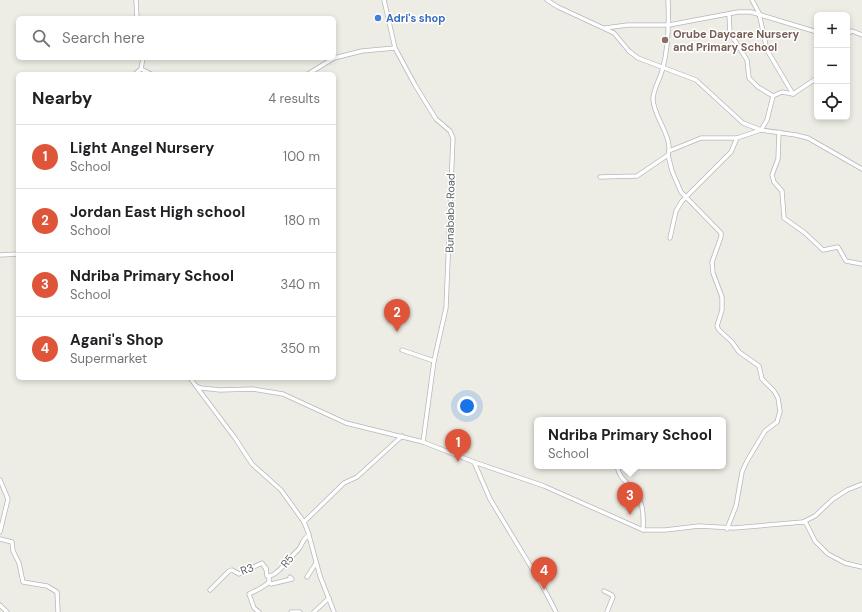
<!DOCTYPE html>
<html lang="en">
<head>
<meta charset="utf-8">
<style>
  body { margin:0; font-family:"DM Sans",sans-serif; background:#f2f2f2; color:#202124 }
  .controls { position:absolute; right:12px; top:12px; display:grid; overflow:hidden; border-radius:6px; box-shadow:0 2px 6px #0003 }
  .controls button { width:36px; height:36px; display:grid; place-items:center; padding:0; border:0; border-bottom:1px solid #e0e0e0; background:#fff; color:#202124; font:20px sans-serif }
  .you { position:absolute; left:467px; top:406px; width:14px; height:14px; margin:-10px; border:3px solid #fff; border-radius:50%; background:#1a73e8; box-shadow:0 0 0 6px #1a73e833 }
  .badge { display:grid; place-items:center; width:26px; height:26px; border-radius:50%; background:#df553a; color:#fff; font-size:13px; font-weight:700 }
  .pin { position:absolute; translate:-50% -33px; filter:drop-shadow(0 1px 2px #0008) }
  .pin::after { content:''; position:absolute; top:21px; width:14px; height:12px; background:inherit; clip-path:polygon(0 0,100% 0,50% 100%) }
  .popup { position:absolute; left:534px; top:417px; width:192px; height:52px; box-sizing:border-box; display:grid; place-content:center; border-radius:6px; background:#fff; filter:drop-shadow(0 1px 3px #0005); font-size:13px; white-space:nowrap; color:#757577 }
  .popup b { font-size:15px; color:#202124 }
  .popup::after { content:''; position:absolute; left:50%; top:100%; margin-left:-8px; border:8px solid transparent; border-top-color:#fff }
  .list { margin:0; padding:0; list-style:none }
  h2 { display:flex; justify-content:space-between; align-items:center; height:52px; margin:0; padding:0 16px; font-size:17px }
  h2 small { font-size:13px; font-weight:400; color:#757577 }
  .list li { display:grid; grid-template-columns:26px 1fr auto; gap:12px; align-items:center; box-sizing:border-box; height:64px; padding:0 16px; border-top:1px solid #e0e0e0 }
  .list b { display:block; font-size:15px; white-space:nowrap }
  .list p { margin:0; font-size:13px; white-space:nowrap; color:#757577 }
  .list em { font-size:13px; font-style:normal; color:#757577 }
  .icon { flex:none; width:22px; height:22px; fill:none; stroke:currentColor; stroke-width:2; stroke-linecap:round; stroke-linejoin:round }
  .map { position:relative; flex:none; width:862px; height:612px; overflow:hidden }
  .search { position:absolute; background:#fff; box-shadow:0 2px 6px #0003; left:16px; top:16px; width:320px; height:44px; display:flex; align-items:center; gap:10px; box-sizing:border-box; padding:0 14px; border-radius:6px; color:#757577; font-size:15px }
  .panel { position:absolute; background:#fff; box-shadow:0 2px 6px #0003; left:16px; top:72px; width:320px; height:308px; border-radius:6px }
  .map>svg:first-child { display:block }
  .lines { fill:none; stroke-linecap:round; stroke-linejoin:round }
  .minor-casing { stroke:#b5b7bb; stroke-width:5 }
  .minor { stroke:#fff; stroke-width:3.5 }
  .shop-dot { fill:#3f7fe0; stroke:#fff; stroke-width:1.5 }
  .education-dot { fill:#8d6e63; stroke:#fff; stroke-width:1.5 }
  .labels { text-anchor:middle; stroke-width:3; stroke-linejoin:round; paint-order:stroke }
  .shop-label { font-size:11px; font-weight:bold; fill:#366cbe; stroke:#fff; text-anchor:start }
  .education-label { font-size:11px; font-weight:bold; fill:#785e54; stroke:#fff; text-anchor:start }
  .street-label { font-size:11px; fill:#5d6065; stroke:#fff }
</style>
</head>
<body>
<div class="map">
<svg width="862" height="612" viewBox="0 0 862 612">
  <rect width="100%" height="100%" fill="#eeede5"/>
  <g class="lines">
    <g class="minor-casing">
      <g id="minor">
        <polyline points="136,0 137,18"/>
        <polyline points="384,0 395,48 415,85 436,119 450,131 453,138 446,308 434,361 423,442"/>
        <polyline points="547,0 558,7 614,33 629,51 638,58 696,80 743,123 761,130 796,135 808,138 862,169"/>
        <path d="M668,0c1,23 1,45 -5,67 -2,11 -10,22 -10,32 0,17 21,39 15,56l4,16 9,21 40,41v4l-9,25 1,11 9,24v13l-5,16 2,4 13,12 7,10 20,14 3,13 12,12 4,7 2,13 -3,11 -12,9 -18,30 -5,11 -6,34 -9,23"/>
        <polyline points="752,0 759,13 767,50 793,94"/>
        <polyline points="729,14 730,33 747,60 749,78 758,87 773,96"/>
        <polyline points="605,28 628,25 669,25 738,12 751,12 817,32"/>
        <polyline points="847,34 852,31 862,35"/>
        <polyline points="334,58 362,51 395,48"/>
        <polyline points="141,69 151,74"/>
        <polyline points="135,74 141,69 143,58"/>
        <polyline points="308,74 334,58"/>
        <polyline points="779,132 778,159 772,175 774,182 782,191 784,218 805,233 823,250 838,247 846,261 862,264"/>
        <polyline points="669,151 701,138 737,138"/>
        <polyline points="600,177 637,176 668,155"/>
        <polyline points="670,238 676,211 682,201 731,152 737,138 761,130 767,120 773,96 782,92 793,94 817,78"/>
        <polyline points="0,255 18,254"/>
        <polyline points="402,350 434,361"/>
        <polyline points="190,378 196,386 201,388 220,390 253,389 283,394 346,423 423,442 474,462 490,499 542,585 556,612"/>
        <polyline points="196,386 235,438 252,464 281,490 304,522 308,532 320,576 334,612"/>
        <polyline points="474,462 544,486 643,530 665,530 699,526 734,528 803,522 815,516 833,499 847,490 862,484"/>
        <path d="M617,466c2,10 6,13 13,20 13,12 14,27 13,44"/>
        <polyline points="0,480 8,499 0,532"/>
        <polyline points="304,522 344,483 357,477 402,436"/>
        <polyline points="803,522 806,523 815,541 828,554 845,563 862,567"/>
        <polyline points="0,539 12,542 13,551 19,563 23,582 47,586 57,592 58,612"/>
        <path d="M266,568l1,8c9,2 23,-19 31,-26 5,-5 3,-10 11,-15"/>
        <polyline points="307,577 316,563"/>
        <polyline points="269,582 271,584 292,579 290,577"/>
        <polyline points="210,590 229,571 232,570 239,574 262,563 266,569"/>
        <polyline points="604,591 612,595 613,597 607,612"/>
        <polyline points="0,605 7,612"/>
        <path d="M259,612l-5,-4 -5,-14c8,-4 14,-6 20,-12v-5"/>
        <polyline points="291,612 300,612"/>
        <polyline points="314,612 329,598"/>
      </g>
    </g>
    <use href="#minor" class="minor"/>
  </g>
  <circle class="shop-dot" cx="378" cy="18" r="4"/>
  <circle class="education-dot" cx="665" cy="40" r="4"/>
  <g class="labels">
    <g class="shop-label">
      <text x="386" y="22">Adri's shop</text>
    </g>
    <g class="education-label">
      <text x="673" y="38">Orube Daycare Nursery<tspan x="673" dy="13">and Primary School</tspan></text>
    </g>
    <g class="street-label">
      <text transform="translate(450 213) rotate(-89)" y="4">Bunababa Road</text>
      <text transform="translate(287 561) rotate(-50)" y="4">R5</text>
      <text transform="translate(247 569) rotate(-21)" y="4">R3</text>
    </g>
  </g>
</svg>
<div class="controls">
<button>+</button>
<button>−</button>
<button><svg class="icon" aria-label="locate" viewBox="0 0 24 24"><circle cx="12" cy="12" r="6"/><path d="M12 2v4M12 18v4M2 12h4M18 12h4"/></svg></button>
</div>
<div class="you"></div>
<div class="pin badge" style="left:458px;top:462px">1</div>
<div class="pin badge" style="left:397px;top:332px">2</div>
<div class="pin badge" style="left:630px;top:515px">3</div>
<div class="popup"><b>Ndriba Primary School</b>School</div>
<div class="pin badge" style="left:544px;top:590px">4</div>
<div class="search"><svg class="icon" aria-label="search" viewBox="0 0 24 24"><circle cx="10" cy="10" r="6"/><path d="M15 15l6 6"/></svg>Search here</div>
<section class="panel">
<h2>Nearby<small>4 results</small></h2>
<ul class="list">
<li><span class="badge">1</span><div><b>Light Angel Nursery</b><p>School</p></div><em>100 m</em></li>
<li><span class="badge">2</span><div><b>Jordan East High school</b><p>School</p></div><em>180 m</em></li>
<li><span class="badge">3</span><div><b>Ndriba Primary School</b><p>School</p></div><em>340 m</em></li>
<li><span class="badge">4</span><div><b>Agani's Shop</b><p>Supermarket</p></div><em>350 m</em></li>
</ul>
</section>
</div>
</body>
</html>
